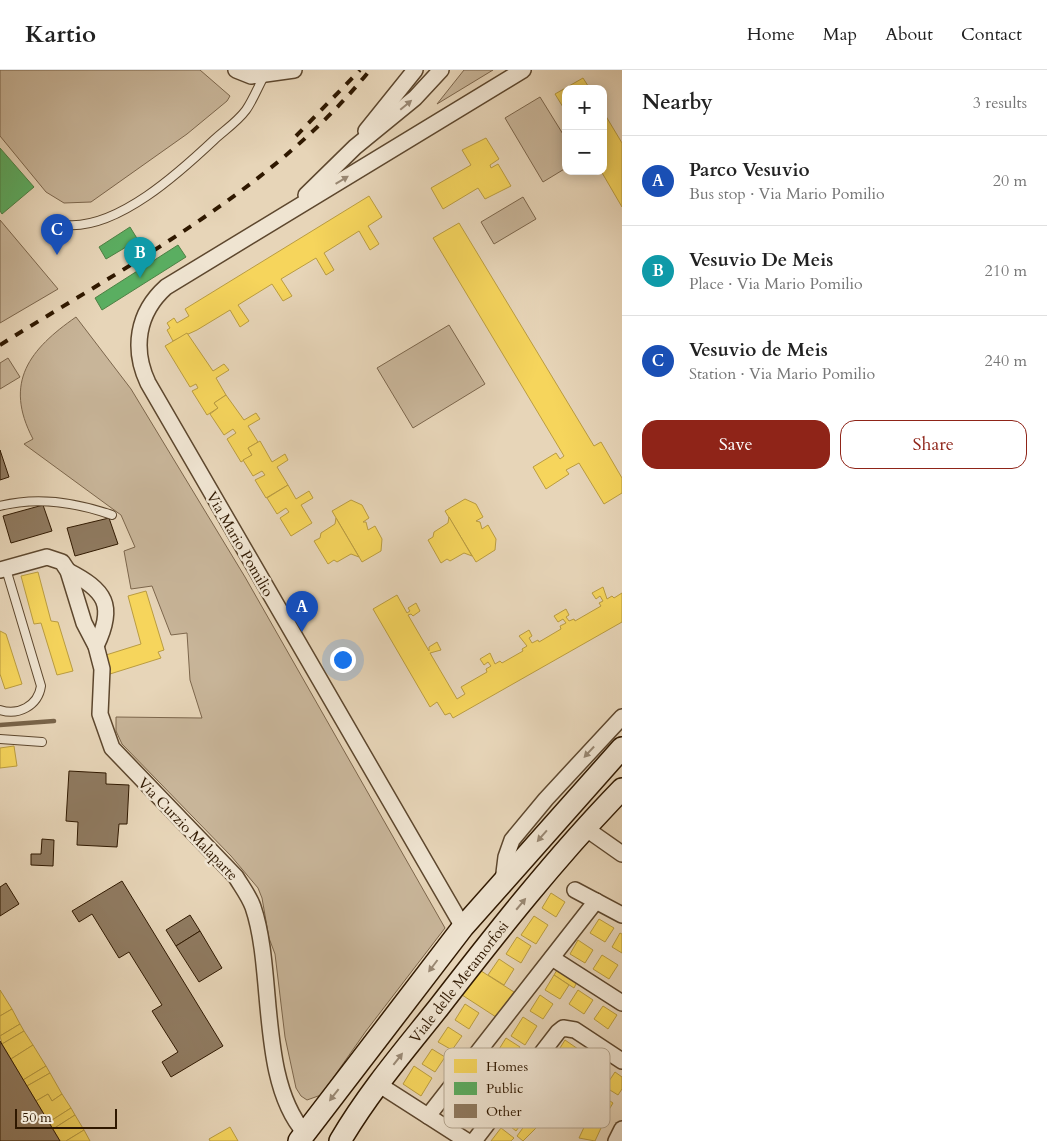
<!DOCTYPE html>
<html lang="en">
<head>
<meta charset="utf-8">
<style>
  body { margin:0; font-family:Cardo,serif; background:#f6f6f6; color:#222 }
  .controls { position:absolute; right:15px; top:15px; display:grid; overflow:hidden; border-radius:10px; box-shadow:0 2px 12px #0003 }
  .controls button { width:45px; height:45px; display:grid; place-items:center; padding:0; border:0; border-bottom:1px solid #e0e0e0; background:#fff; color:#222; font:25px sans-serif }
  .scale { position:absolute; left:15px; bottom:12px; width:102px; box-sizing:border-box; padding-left:5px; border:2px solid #2f1800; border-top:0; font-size:14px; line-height:18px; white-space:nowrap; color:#2f1800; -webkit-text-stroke:4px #efe4d1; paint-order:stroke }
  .you { position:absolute; left:342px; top:589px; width:18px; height:18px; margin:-12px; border:4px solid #fff; border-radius:50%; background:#1a73e8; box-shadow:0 0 0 8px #1a73e833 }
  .badge { display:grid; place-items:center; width:32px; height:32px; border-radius:50%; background:#8f2418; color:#fff; font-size:16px; font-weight:700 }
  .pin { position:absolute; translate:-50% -41px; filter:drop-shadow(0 1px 2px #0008) }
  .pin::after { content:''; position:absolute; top:26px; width:18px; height:15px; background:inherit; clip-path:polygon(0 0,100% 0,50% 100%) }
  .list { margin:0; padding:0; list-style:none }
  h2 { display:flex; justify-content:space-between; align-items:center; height:65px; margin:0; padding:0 20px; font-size:21px }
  h2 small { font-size:16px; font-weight:400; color:#767676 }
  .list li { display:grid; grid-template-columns:32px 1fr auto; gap:15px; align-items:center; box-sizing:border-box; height:90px; padding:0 20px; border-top:1px solid #e0e0e0 }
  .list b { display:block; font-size:19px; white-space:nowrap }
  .list p { margin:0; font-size:16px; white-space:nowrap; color:#767676 }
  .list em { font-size:16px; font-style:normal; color:#767676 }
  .actions { display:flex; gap:10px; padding:15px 20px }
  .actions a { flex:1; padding:11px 0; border:1px solid #8f2418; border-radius:15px; text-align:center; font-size:18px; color:#8f2418 }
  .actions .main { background:#8f2418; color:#fff }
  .map { position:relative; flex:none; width:622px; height:1071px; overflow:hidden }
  header { display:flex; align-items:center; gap:30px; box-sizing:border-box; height:70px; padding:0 25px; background:#fff; border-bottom:1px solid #e0e0e0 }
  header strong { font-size:24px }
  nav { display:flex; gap:28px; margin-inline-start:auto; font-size:18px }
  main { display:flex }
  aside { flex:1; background:#fff }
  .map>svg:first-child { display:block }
  .green { fill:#c8b599; stroke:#7c664c }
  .homes { fill:#f6d55c; stroke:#ba9c40 }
  .public { fill:#5aae61; stroke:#4d8144 }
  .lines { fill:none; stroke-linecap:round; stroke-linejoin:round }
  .stream { stroke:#786349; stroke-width:4.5 }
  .building { fill:#8f7a60; stroke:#2f1800 }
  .lane-casing { stroke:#5d472e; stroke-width:10 }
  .street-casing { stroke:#5d472e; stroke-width:18 }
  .secondary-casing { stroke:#2f1800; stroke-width:24 }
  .lane { stroke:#efe4d1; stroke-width:8 }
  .street { stroke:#efe4d1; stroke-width:15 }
  .secondary { stroke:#efe4d1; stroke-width:21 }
  .rail { stroke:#2f1800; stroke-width:4; stroke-dasharray:9 9; stroke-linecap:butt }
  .oneway { fill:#998873 }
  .labels { text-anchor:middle; stroke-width:5; stroke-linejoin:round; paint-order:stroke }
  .street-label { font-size:15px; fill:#2f1800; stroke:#efe4d1 }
  .key { fill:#efe4d1; stroke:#b5a792; stroke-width:1 }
  .key-label { font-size:14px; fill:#2f1800 }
</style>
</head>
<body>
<header>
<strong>Kartio</strong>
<nav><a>Home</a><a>Map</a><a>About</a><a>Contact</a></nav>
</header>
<main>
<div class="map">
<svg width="622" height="1071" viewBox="0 0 622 1071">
  <rect width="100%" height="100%" fill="#e7d5b8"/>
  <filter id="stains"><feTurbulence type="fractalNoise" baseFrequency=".004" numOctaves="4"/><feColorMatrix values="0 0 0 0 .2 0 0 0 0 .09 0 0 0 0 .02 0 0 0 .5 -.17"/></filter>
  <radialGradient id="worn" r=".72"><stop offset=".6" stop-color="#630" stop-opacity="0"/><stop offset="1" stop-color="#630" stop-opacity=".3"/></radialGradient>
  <g class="green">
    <polygon points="0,0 200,0 230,26 227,31 187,64 91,132 64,133 46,122 0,66"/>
    <polygon points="464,0 493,0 437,34"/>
    <polygon points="540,27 566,69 566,98 543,112 505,48"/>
    <polygon points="523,127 536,149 494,174 481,152"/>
    <polygon points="0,150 58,219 0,253"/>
    <path d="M76,247l55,72 114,188 200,351 -79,103 -45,64 -14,5 -6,-4 -5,-8 -11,-51 -10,-83 -6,-16 -7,-40 -4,-10 -27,-32 -109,-112 -6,-13v-14l86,1 -12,-38 -3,-47 -16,2 -19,-49 -21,3 -7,-38 11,-4 -14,-32 -97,-71 9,-5c-30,-57 -3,-90 43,-122z"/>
    <polygon points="449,255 485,314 413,358 377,298"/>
    <polygon points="8,288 20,307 0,319 0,293"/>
  </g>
  <g class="homes">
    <polygon points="583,8 590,19 566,19 566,42 555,24"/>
    <polygon points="604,43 622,73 622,137 601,101 603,101"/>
    <polygon points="486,68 499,89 490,95 491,98 498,94 511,116 485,129 478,118 443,139 431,118 471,95 462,80"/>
    <polygon points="369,126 382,147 368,156 379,174 370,180 359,161 324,183 334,200 326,205 316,188 281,209 292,226 283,231 272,214 238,235 249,251 240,257 230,240 197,260 173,271 167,260 170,258 167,253 174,248 177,253 189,246 185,239"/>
    <polygon points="459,153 594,376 601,372 622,408 622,423 604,434 579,393 566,400 569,404 546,419 533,397 556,383 560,389 564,386 433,168"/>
    <polygon points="187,263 213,301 224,294 229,300 216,308 226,325 214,333 218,338 207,345 192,321 198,318 196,314 190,317 165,276"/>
    <polygon points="226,325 244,350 256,343 260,349 248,356 258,372 248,378 252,385 241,392 227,369 236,363 233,359 224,365 210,344 218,338 214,333"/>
    <polygon points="260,371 272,392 285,384 288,390 277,397 288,415 266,428 255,410 265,405 262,401 253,406 243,390 252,385 248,378"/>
    <polygon points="288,415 296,429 309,421 313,428 301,435 312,453 291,466 280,448 289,442 286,438 277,444 267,428"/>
    <polygon points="465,429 476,434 483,447 476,451 480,452 482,459 488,455 496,469 495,480 476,492 445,441"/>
    <polygon points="351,430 362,435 369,448 363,452 366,452 368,460 375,456 382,469 381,481 362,492 332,441"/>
    <polygon points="449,447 472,486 464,483 450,491 447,489 441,493 428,470 433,467 434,462 448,453"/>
    <polygon points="336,448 359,487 351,484 337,492 334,490 328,494 314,471 320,468 321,463 335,454"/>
    <polygon points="38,502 51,551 58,552 73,601 57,605 41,553 34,554 21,506"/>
    <polygon points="603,517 607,529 612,526 614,528 622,523 622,552 453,648 450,643 445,645 437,632 430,637 373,539 397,525 407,543 410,541 408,538 416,533 420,541 413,546 411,544 408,545 429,581 429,577 437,572 441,580 430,583 457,629 465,624 461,617 487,602 486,599 491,596 488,592 484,595 480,589 490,583 495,594 500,591 502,593 523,581 522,579 527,576 519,566 529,560 532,566 529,568 532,573 538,570 539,572 561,559 560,556 566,553 563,549 558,552 554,546 566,539 569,545 566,547 569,551 574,549 575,551 601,536 599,533 603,531 600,526 596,529 592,523"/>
    <polygon points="146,521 164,580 158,582 161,588 110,604 106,585 141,574 128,526"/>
    <polygon points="0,561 6,564 22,614 5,619 0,604"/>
    <polygon points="14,676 17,696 0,698 0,678"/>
    <polygon points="551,823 565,832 556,847 542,838"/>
    <polygon points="534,846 548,855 536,874 521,865"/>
    <polygon points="599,849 614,858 605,872 590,863"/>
    <polygon points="620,863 622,864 622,883 612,877"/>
    <polygon points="517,867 531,876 521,893 506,884"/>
    <polygon points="578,870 593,880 585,893 570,884"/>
    <polygon points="602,885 618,895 609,909 593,899"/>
    <polygon points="499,889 514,899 504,915 488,905"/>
    <polygon points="478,899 514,922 496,947 459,923"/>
    <polygon points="557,900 577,912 574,918 554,905"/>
    <polygon points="554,905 569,915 560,929 545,920"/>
    <polygon points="0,920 12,939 0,946"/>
    <polygon points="578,920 593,930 584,944 569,934"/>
    <polygon points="540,925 553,934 543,949 530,941"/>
    <polygon points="465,934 479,943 469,959 455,950"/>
    <polygon points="603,936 617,945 608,959 594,949"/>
    <polygon points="12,939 20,954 0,966 0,946"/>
    <polygon points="523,947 537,956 525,975 511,966"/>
    <polygon points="20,954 24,961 2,974 0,966"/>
    <polygon points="448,957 462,966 452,980 438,972"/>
    <polygon points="24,961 33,975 11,989 2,974"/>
    <polygon points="506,968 520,977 510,993 496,984"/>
    <polygon points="565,970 578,979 568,994 555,986"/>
    <polygon points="33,975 46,996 23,1010 11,989"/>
    <polygon points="432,979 445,987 435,1002 422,994"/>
    <polygon points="46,996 50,1003 27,1016 23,1010"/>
    <polygon points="414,996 432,1008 421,1026 403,1014"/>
    <polygon points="615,1002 622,1007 622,1019 618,1025 605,1017"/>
    <polygon points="50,1003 62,1024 52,1031 48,1024 36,1031 27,1016"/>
    <polygon points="48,1024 52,1031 62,1024 71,1038 49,1052 36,1031"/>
    <polygon points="601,1025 613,1033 604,1048 591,1039"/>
    <polygon points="517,1037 528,1045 516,1061 505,1052"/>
    <polygon points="71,1038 75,1045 53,1059 49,1052"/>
    <polygon points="75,1045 84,1060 66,1071 60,1071 53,1059"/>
    <polygon points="528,1051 536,1058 523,1071 517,1066"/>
    <polygon points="587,1051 601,1058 595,1071 579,1068"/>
    <polygon points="230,1057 238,1071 210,1071 209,1069"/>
    <polygon points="501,1058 514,1068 511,1071 491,1071"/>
    <polygon points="84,1060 90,1071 66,1071"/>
  </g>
  <g class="public">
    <polygon points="0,78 34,117 2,144 0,141"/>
    <polygon points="130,157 138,170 106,189 99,177"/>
    <polygon points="178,175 186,187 102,240 95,228"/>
  </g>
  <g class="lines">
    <polyline class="stream" points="0,655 54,651"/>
  </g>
  <g class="building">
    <polygon points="0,380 9,407 0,410"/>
    <polygon points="43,435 52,461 11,473 3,446"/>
    <polygon points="109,448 118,474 75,486 67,458"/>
    <polygon points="69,701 106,703 106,714 129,715 127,754 119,754 117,777 77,775 78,752 66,751"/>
    <polygon points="42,769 54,770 53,796 31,795 31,784 41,784"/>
    <polygon points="122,811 223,976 171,1007 162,992 178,982 152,941 162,935 129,882 119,888 92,844 79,852 72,841"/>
    <polygon points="6,813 19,834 0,846 0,817"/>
    <polygon points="190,845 200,861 176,876 166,860"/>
    <polygon points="200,861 222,898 199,912 176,876"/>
    <polygon points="0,971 60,1071 0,1071"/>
  </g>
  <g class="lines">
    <g class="lane-casing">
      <g id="lane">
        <path d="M67,155c51,4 113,-53 148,-86 10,-9 23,-18 31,-29 7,-10 12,-23 18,-34"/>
        <path d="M0,436c38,-10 75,-4 112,9"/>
        <path d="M0,640c18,6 38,-4 41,-24l-35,-117"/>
        <polyline points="0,669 42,672"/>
      </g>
    </g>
    <g class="street-casing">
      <g id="street">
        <polyline points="236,0 251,6 294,0"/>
        <polyline points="366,61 415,0"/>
        <polyline points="306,125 355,77 415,28 441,0"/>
        <path d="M0,500l47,-13 15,5 6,9 16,52 12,23 6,23 -2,45 12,34 124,129c6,10 13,19 17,30 22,64 5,173 52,226"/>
        <path d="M68,501c37,19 48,34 28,75"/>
        <polyline points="585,758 622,784"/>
        <polyline points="503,811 506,787 512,770 546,729 622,647"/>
        <polyline points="575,820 622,845"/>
        <path d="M463,857l-315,-544c-16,-34 -11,-70 18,-96l357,-217"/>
        <polyline points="552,888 622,933"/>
        <polyline points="378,1014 467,1071"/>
        <polyline points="428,1046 596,831"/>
        <polyline points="474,1071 558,962 563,958 575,960 622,991"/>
        <polyline points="616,1071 622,1059"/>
      </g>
    </g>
    <g class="secondary-casing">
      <g id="secondary">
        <polyline points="299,1071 463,857 622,678"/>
        <path d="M340,1071c28,-48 64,-90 99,-134 58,-75 117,-150 183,-218"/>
      </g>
    </g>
    <use href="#lane" class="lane"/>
    <use href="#street" class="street"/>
    <use href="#secondary" class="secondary"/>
    <g class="rail">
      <polyline points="296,66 360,0"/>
      <path d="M0,275c129,-81 273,-155 370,-275"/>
    </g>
  </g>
  <defs><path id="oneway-solid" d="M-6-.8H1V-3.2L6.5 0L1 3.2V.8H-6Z" transform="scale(1.25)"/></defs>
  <g class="oneway">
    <use href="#oneway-solid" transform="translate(406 35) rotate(-40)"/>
    <use href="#oneway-solid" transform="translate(342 110) rotate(-31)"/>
    <use href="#oneway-solid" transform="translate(589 682) rotate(133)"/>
    <use href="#oneway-solid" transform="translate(542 766) rotate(131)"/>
    <use href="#oneway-solid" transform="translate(521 834) rotate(-50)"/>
    <use href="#oneway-solid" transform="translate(433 896) rotate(127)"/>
    <use href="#oneway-solid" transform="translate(398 989) rotate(-52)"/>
    <use href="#oneway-solid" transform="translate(334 1025) rotate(128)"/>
  </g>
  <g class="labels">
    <g class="street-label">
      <text transform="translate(240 474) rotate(60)" y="5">Via Mario Pomilio</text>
      <text transform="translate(188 759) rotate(46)" y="5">Via Curzio Malaparte</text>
      <text transform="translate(459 912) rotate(-52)" y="5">Viale delle Metamorfosi</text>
    </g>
  </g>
  <rect x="444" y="978" width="166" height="80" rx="8" class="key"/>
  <rect x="454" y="989" width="23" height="14" fill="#f6d55c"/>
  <rect x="454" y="1012" width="23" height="13" fill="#5aae61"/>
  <rect x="454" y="1034" width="23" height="14" fill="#8f7a60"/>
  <g class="key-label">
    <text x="486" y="1001">Homes</text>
    <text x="486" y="1023">Public</text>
    <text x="486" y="1046">Other</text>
  </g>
  <rect width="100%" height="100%" filter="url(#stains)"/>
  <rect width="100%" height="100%" fill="url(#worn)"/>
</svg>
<div class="controls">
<button>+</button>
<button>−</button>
</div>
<div class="scale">50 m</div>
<div class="you"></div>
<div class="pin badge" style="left:302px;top:562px;background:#1a4fb4">A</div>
<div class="pin badge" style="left:140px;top:208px;background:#0f9aa8">B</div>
<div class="pin badge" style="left:57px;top:185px;background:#1a4fb4">C</div>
</div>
<aside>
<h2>Nearby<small>3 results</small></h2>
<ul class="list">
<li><span class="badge" style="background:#1a4fb4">A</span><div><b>Parco Vesuvio</b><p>Bus stop · Via Mario Pomilio</p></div><em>20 m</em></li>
<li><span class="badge" style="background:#0f9aa8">B</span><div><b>Vesuvio De Meis</b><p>Place · Via Mario Pomilio</p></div><em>210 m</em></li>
<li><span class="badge" style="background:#1a4fb4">C</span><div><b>Vesuvio de Meis</b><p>Station · Via Mario Pomilio</p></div><em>240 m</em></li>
</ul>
<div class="actions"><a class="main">Save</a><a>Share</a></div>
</aside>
</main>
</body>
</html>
